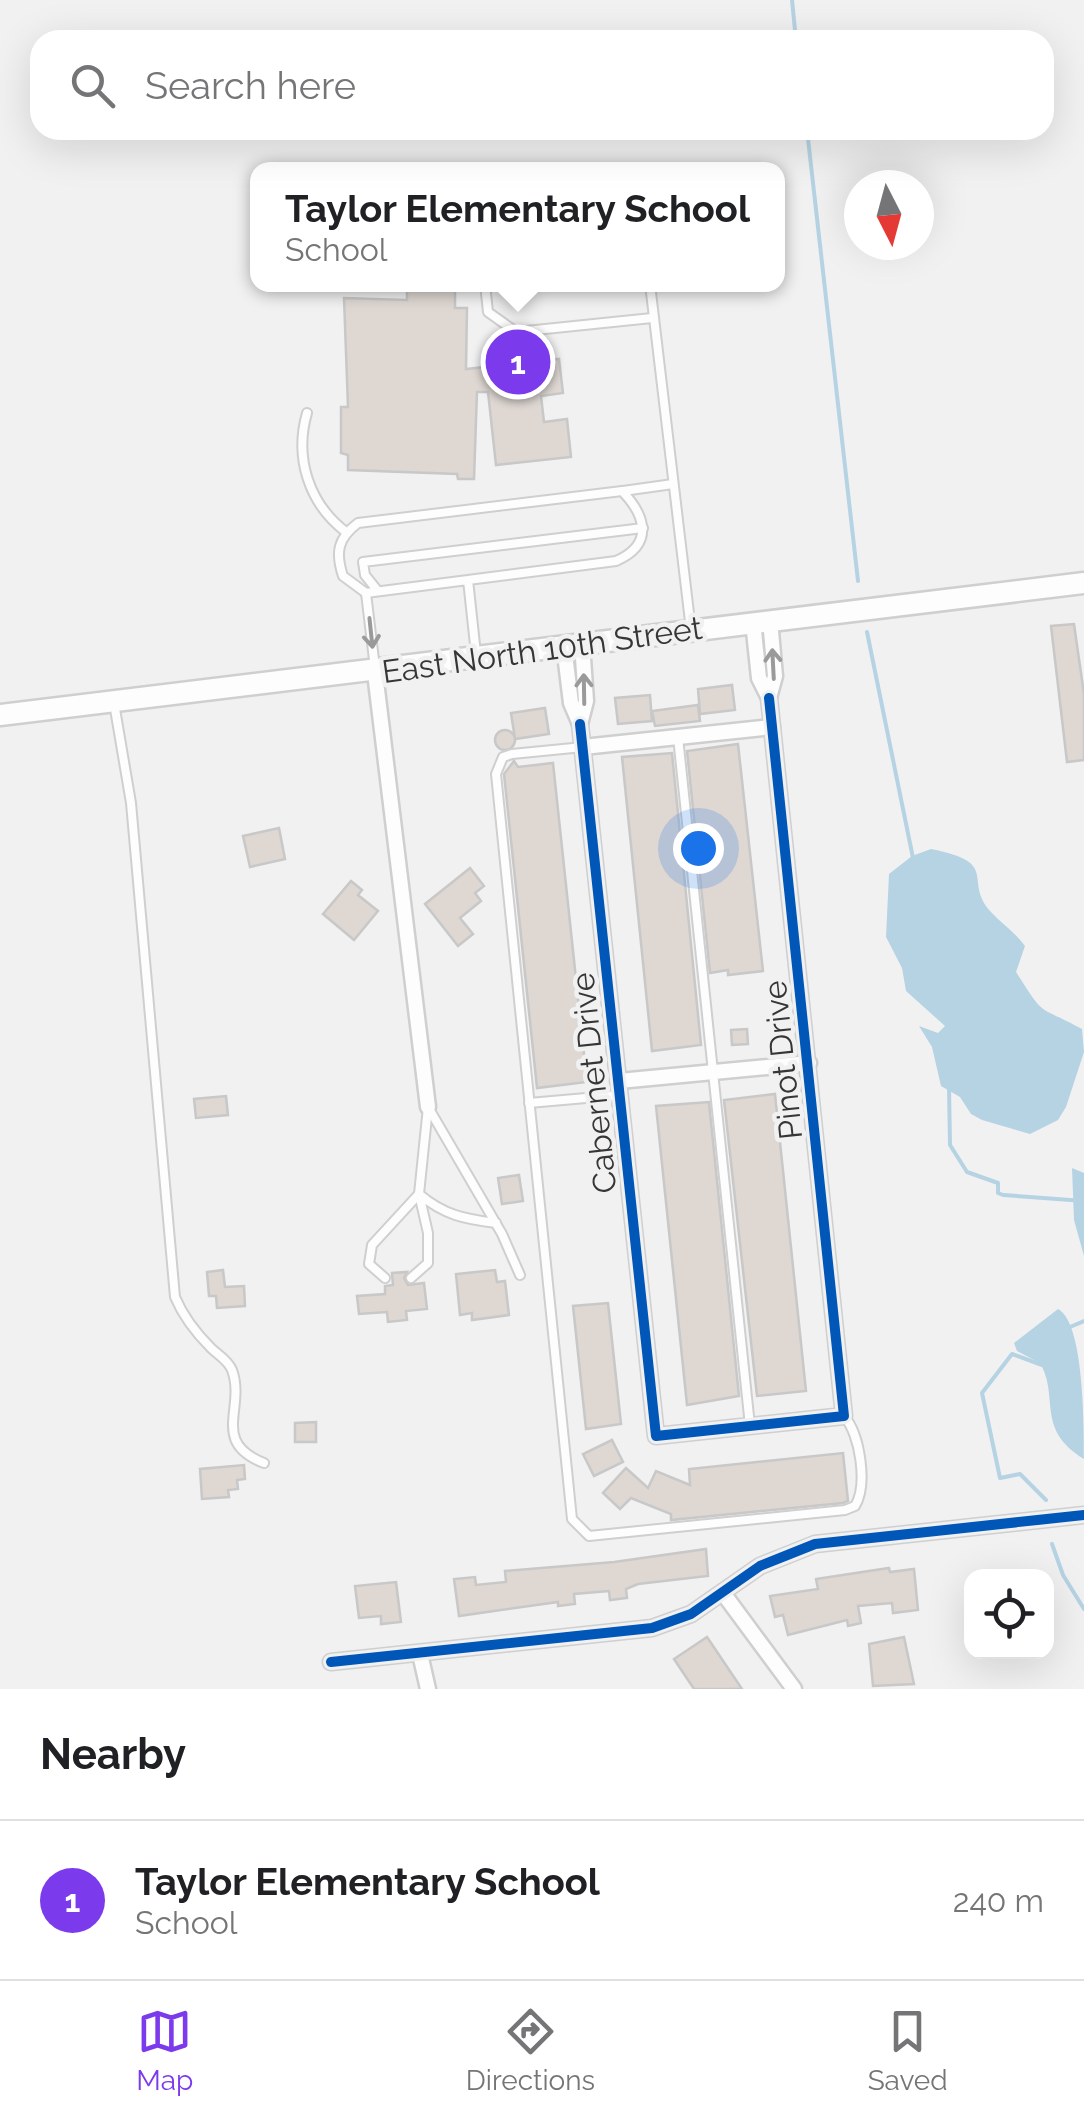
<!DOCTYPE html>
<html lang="en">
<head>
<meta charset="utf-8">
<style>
  body { margin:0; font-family:Raleway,sans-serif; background:#f6f6f6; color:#202124 }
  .controls { position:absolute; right:30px; bottom:30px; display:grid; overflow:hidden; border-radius:20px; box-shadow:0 10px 40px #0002 }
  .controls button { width:90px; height:90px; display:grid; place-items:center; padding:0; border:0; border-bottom:2px solid #e0e0e0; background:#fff; color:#202124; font:50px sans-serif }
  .compass { position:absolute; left:844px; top:170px; width:90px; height:90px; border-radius:50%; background:#fff; box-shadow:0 10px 40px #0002; rotate:174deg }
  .you { position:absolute; left:698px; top:848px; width:35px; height:35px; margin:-25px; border:8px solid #fff; border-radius:50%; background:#1a73e8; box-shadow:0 0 0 15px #1a73e833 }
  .badge { display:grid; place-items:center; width:65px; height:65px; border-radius:50%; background:#7c3aed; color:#fff; font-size:32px; font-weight:700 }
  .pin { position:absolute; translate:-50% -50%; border:5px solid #fff; box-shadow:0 2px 10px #0006 }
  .popup { position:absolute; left:250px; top:162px; width:535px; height:130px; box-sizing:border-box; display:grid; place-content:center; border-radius:20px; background:#fff; filter:drop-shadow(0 2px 8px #0005); font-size:32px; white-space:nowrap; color:#757577 }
  .popup b { font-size:38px; color:#202124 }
  .popup::after { content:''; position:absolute; left:50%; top:100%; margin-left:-20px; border:20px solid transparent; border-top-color:#fff }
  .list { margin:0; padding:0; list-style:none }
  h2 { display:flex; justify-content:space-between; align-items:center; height:130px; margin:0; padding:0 40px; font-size:42px }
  h2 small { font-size:32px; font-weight:400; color:#757577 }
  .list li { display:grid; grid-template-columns:65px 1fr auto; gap:30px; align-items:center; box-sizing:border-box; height:160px; padding:0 40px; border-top:2px solid #e0e0e0 }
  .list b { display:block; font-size:38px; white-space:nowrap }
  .list p { margin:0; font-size:32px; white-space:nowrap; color:#757577 }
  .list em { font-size:32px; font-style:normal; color:#757577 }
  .icon { flex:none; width:55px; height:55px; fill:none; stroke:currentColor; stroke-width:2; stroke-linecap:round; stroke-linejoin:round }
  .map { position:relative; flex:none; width:1084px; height:1689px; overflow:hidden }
  .search { position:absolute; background:#fff; box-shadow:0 10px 40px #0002; left:30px; right:30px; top:30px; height:110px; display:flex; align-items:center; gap:25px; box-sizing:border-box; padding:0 35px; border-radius:30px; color:#757577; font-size:38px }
  .sheet { height:290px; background:#fff }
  nav { display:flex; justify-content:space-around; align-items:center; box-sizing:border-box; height:140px; border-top:2px solid #e0e0e0; background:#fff; font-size:28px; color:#757577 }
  nav a { display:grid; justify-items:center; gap:5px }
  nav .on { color:#7c3aed }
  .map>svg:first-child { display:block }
  .water { fill:#b6d3e3 }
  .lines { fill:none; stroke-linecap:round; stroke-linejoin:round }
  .stream { stroke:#b6d3e3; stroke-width:4 }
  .building { fill:#ded7d2; stroke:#c8c8c9; stroke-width:2.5 }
  .service-casing { stroke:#cfcfd0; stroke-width:12 }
  .minor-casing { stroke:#cfcfd0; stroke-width:19 }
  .secondary-casing { stroke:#cfcfd0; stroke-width:25 }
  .service { stroke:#fdfdfd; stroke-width:8 }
  .minor { stroke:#fdfdfd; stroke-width:14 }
  .secondary { stroke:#fdfdfd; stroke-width:20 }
  .cycleway-casing { stroke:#f1f1f2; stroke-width:16 }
  .cycleway { stroke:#0057b8; stroke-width:10 }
  .oneway { stroke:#9a9a9a }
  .labels { text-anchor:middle; stroke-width:9; stroke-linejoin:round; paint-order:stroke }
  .street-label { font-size:32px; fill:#363636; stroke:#f1f1f2 }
</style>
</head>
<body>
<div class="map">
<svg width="1084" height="1689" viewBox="0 0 1084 1689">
  <rect width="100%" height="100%" fill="#f1f1f2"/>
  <g class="water">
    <path d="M931,849c71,14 31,31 60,63 11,12 24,20 34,34l-9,26c30,47 20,32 66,57l2,23 -18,55 -8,13 -28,14 -48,-14 -11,-6 -11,-17 -19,-11 -9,-39 -13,-21 19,7 7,-7 -39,-35 -4,-23 -16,-31 3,-63 23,-18z"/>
    <polygon points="1072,1168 1084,1173 1084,1256 1074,1220"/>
    <path d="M1058,1309c26,13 26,116 26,150 -49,-30 -24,-61 -44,-96l-23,-12 -3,-8z"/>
  </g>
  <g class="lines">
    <g class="stream">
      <polyline points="792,0 796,40"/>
      <polyline points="807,130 858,581"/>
      <polyline points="867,632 913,858"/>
      <polyline points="949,1087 950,1145 967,1172 998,1183 998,1193 1003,1195 1084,1201"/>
      <polyline points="1070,1327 1084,1321"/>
      <polyline points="1042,1365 1012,1354 982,1393 1000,1478 1020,1474 1046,1500"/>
      <polyline points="1052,1544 1063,1575 1084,1609"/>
    </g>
  </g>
  <g class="building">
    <polygon points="407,284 455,287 455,308 467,308 466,369 559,359 563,393 541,396 544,422 567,419 571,457 496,465 488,392 477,392 474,479 458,479 457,474 348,470 348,455 341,453 341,407 348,407 344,298 407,300"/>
    <polygon points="1074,624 1084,694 1084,760 1067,762 1051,626"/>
    <polygon points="732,685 735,710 700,714 698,689"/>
    <polygon points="650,695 652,721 618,724 615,698"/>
    <polygon points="698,705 700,721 655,726 652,711"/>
    <polygon points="545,708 549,734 515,739 511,713"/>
    <circle cx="505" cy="740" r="10"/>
    <polygon points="738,744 763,971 728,975 728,970 710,973 687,751"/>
    <polygon points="672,753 701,1045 652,1051 622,757"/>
    <polygon points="514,761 518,767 553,763 587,1082 537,1088 504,774"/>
    <polygon points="279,828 285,859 250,867 243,836"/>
    <polygon points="470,868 484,886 475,893 481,901 460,918 473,934 458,946 425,904"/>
    <polygon points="351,881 362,890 358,895 378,911 354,940 323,914"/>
    <polygon points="747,1029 748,1044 732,1045 731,1030"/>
    <polygon points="775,1094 806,1391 757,1396 724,1100"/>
    <polygon points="226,1096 228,1115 196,1118 194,1099"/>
    <polygon points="709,1102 739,1396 687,1405 656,1106"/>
    <polygon points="519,1175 523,1201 502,1204 498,1178"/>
    <polygon points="223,1270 225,1287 244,1286 245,1306 217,1308 216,1296 209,1296 207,1272"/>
    <polygon points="495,1270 497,1282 505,1281 509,1315 472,1320 472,1313 460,1315 456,1274"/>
    <polygon points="407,1272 404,1278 408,1285 424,1283 427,1309 406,1311 407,1320 388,1322 387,1312 359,1314 357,1296 385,1294 385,1286 393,1285 392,1273"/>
    <polygon points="608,1303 621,1424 586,1429 573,1306"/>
    <polygon points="316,1422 316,1442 295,1442 295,1423"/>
    <polygon points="612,1440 623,1462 594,1476 583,1454"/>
    <polygon points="843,1453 848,1501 843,1503 671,1520 671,1514 631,1498 620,1509 603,1493 626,1468 648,1488 656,1471 690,1485 689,1469"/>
    <polygon points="244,1465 245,1479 237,1480 238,1489 228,1490 229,1497 202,1499 200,1469"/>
    <polygon points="706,1549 708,1576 638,1584 626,1589 627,1598 610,1600 609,1591 574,1594 575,1604 558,1606 558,1602 459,1616 454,1579 475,1577 476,1585 506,1582 505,1571 614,1562"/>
    <polygon points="889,1568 890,1572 914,1569 918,1610 893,1613 892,1603 858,1606 861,1623 848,1626 847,1620 788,1635 783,1615 775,1617 770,1596 818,1589 816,1579"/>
    <polygon points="396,1582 401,1622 381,1624 381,1616 359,1618 355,1586"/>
    <polygon points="707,1637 742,1689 694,1689 674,1659"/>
    <polygon points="904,1637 914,1684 873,1686 869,1644"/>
  </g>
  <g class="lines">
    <g class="service-casing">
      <g id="service">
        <polyline points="485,284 488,312 516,332 652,318"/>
        <polyline points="650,284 691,630"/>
        <path d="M307,413c-13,45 2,91 39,119"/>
        <polyline points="623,491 673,484"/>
        <path d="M468,580l148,-19c37,-16 31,-44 6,-70l-264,32c-20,15 -23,29 -15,53l23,17 102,-13 8,74"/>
        <polyline points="377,590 365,575 363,562 643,528"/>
        <polyline points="366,593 375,668"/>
        <path d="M114,703l17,100 44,494c8,19 21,36 36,51 7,7 17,12 21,22 14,38 -22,72 32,93"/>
        <polyline points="678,737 750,1426"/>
        <path d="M583,747l-71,7 -9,3 -7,17 76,745 17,17 256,-26 10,-4c13,-21 5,-72 -11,-90"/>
        <polyline points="529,1103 620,1095"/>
        <polyline points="428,1107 502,1234 520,1275"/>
        <path d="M419,1194c25,21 45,25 77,29"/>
        <polyline points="385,1278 369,1264 372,1245 419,1194 428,1107"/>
        <polyline points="411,1278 428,1263 428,1233 419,1194"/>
      </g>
    </g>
    <g class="minor-casing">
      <g id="minor">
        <polyline points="753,622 759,678 769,698 775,676 770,620"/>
        <polyline points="564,646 571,703 580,724 586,701 582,644"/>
        <polyline points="375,673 428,1107"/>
        <polyline points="580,724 656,1436 844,1416 769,698"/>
        <polyline points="583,747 772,727"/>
        <polyline points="619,1081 809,1063"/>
        <polyline points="723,1593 794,1689"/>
        <polyline points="420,1654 428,1689"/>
        <polyline points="331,1662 652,1628 691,1614 760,1566 815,1544 1084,1515"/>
      </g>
    </g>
    <g class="secondary-casing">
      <polyline id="secondary" points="0,715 1084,583"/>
    </g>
    <use href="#service" class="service"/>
    <use href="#minor" class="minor"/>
    <use href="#secondary" class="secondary"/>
    <g class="cycleway-casing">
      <g id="cycleway">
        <polyline points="580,724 656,1436 844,1416 769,698"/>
        <polyline points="331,1662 652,1628 691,1614 760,1566 815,1544 1084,1515"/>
      </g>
    </g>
    <use href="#cycleway" class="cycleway"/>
  </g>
  <defs><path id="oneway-shaft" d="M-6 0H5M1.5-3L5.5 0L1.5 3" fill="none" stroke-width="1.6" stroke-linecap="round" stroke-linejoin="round" transform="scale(2.5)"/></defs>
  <g class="oneway">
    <use href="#oneway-shaft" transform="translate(371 633) rotate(84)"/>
    <use href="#oneway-shaft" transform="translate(773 664) rotate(-93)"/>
    <use href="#oneway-shaft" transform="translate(584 689) rotate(-91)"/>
  </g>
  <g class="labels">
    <g class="street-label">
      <text transform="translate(542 650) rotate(-8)" y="11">East North 10th Street</text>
      <text transform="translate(783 1060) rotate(-96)" y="11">Pinot Drive</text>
      <text transform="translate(594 1083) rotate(-96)" y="11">Cabernet Drive</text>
    </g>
  </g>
</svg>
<div class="controls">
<button><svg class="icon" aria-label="locate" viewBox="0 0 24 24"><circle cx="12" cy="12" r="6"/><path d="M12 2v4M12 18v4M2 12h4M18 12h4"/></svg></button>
</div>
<svg class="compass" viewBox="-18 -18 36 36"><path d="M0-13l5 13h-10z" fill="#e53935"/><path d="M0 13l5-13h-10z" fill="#757577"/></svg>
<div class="you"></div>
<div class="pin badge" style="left:518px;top:362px">1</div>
<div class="popup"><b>Taylor Elementary School</b>School</div>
<div class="search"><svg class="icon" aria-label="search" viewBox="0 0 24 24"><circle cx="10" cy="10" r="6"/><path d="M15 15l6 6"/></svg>Search here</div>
</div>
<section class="sheet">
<h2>Nearby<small></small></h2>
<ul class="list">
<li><span class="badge">1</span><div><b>Taylor Elementary School</b><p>School</p></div><em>240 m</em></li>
</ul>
</section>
<nav>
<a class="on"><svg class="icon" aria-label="map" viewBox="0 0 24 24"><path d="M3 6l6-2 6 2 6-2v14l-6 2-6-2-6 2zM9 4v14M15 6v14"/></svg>Map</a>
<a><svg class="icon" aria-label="directions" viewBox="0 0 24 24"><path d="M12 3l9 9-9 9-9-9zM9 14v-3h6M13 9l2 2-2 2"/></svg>Directions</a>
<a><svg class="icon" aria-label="saved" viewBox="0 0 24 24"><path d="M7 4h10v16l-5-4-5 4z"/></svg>Saved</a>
</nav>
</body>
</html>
